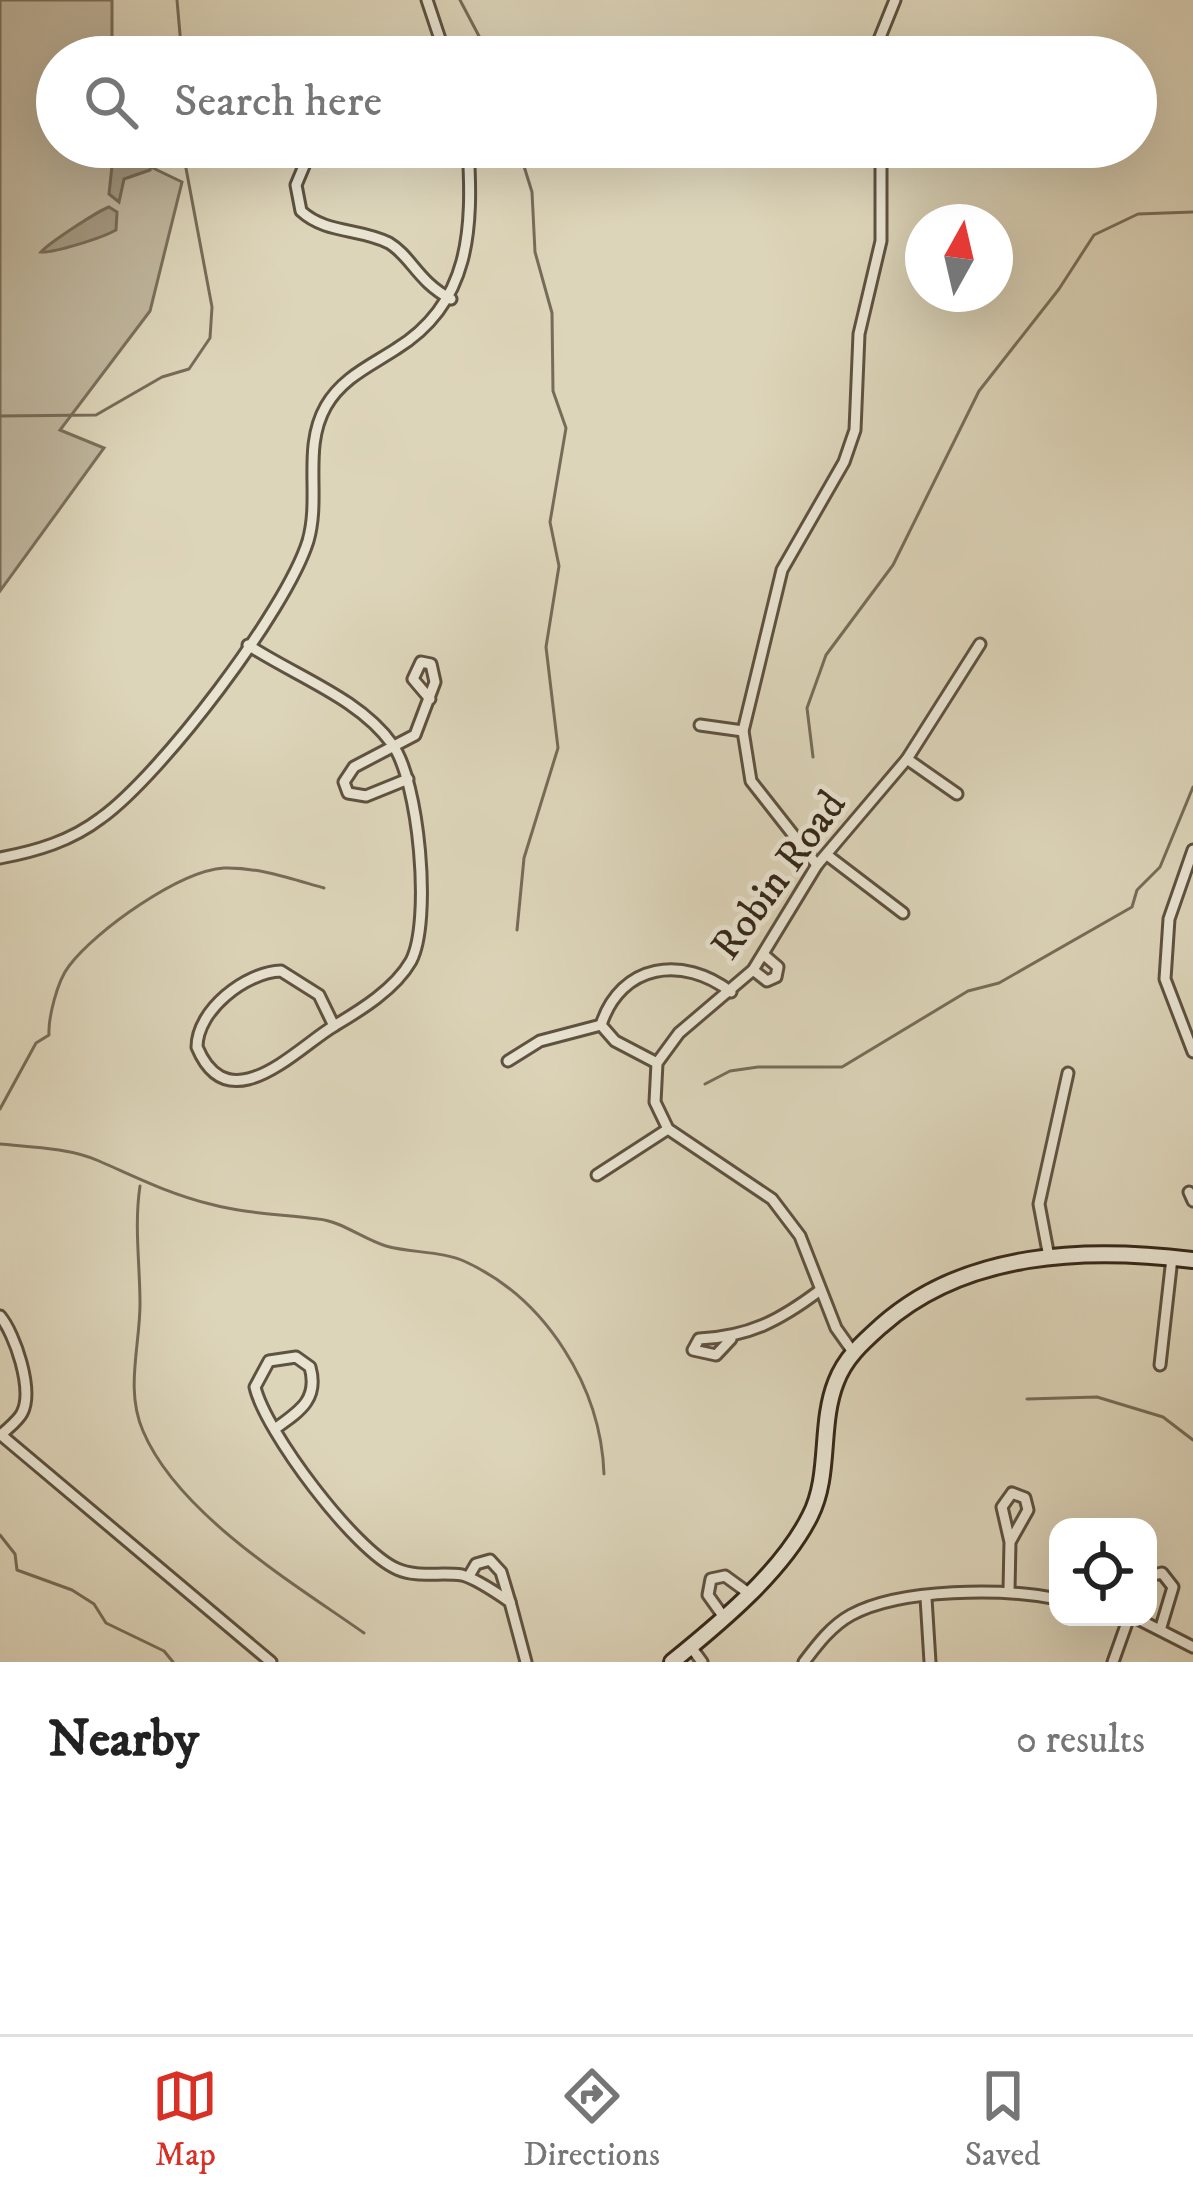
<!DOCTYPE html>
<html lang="en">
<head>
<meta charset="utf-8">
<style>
  body { margin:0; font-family:"IM FELL DW Pica",serif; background:#f2f2f2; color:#222 }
  .controls { position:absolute; right:36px; bottom:36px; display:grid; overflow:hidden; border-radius:24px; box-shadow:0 12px 48px #0002 }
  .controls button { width:108px; height:108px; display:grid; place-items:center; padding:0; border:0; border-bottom:3px solid #e0e0e0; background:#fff; color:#222; font:60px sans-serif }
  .compass { position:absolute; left:905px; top:204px; width:108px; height:108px; border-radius:50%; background:#fff; box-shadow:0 12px 48px #0002; rotate:8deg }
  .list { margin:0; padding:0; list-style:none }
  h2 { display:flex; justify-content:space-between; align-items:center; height:156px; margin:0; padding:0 48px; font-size:51px }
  h2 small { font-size:39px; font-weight:400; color:#767676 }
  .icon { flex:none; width:66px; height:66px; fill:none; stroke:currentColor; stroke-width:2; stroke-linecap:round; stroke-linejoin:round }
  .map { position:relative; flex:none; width:1193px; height:1662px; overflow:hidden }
  .search { position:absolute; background:#fff; box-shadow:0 12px 48px #0002; left:36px; right:36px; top:36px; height:132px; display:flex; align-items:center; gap:30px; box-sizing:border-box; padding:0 42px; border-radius:66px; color:#767676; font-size:45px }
  .sheet { height:372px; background:#fff }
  nav { display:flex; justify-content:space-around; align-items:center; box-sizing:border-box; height:168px; border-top:3px solid #e0e0e0; background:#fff; font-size:33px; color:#767676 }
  nav a { display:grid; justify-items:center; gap:6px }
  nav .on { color:#d93025 }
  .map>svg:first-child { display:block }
  .green { fill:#c0b79f; stroke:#7a6f5c; stroke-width:3 }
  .water { fill:#a49a83; stroke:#776c59; stroke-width:3 }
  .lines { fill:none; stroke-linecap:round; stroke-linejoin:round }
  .stream { stroke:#776c59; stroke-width:3 }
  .minor-casing { stroke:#5e5241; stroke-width:15 }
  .secondary-casing { stroke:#342719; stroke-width:20 }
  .minor { stroke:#e9e4d2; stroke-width:9 }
  .secondary { stroke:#e9e4d2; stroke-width:14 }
  .labels { text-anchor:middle; stroke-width:10; stroke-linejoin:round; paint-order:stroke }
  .street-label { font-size:42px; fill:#342719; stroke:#e9e4d2 }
</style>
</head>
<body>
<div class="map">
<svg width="1193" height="1662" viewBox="0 0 1193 1662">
  <rect width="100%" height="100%" fill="#ddd5ba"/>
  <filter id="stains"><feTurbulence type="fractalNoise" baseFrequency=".00167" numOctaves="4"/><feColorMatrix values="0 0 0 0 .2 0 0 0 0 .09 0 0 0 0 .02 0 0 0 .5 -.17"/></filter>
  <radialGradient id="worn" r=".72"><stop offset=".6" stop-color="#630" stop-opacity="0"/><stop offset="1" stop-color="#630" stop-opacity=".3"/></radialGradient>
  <polygon class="green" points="0,0 112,0 112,57 57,57 57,147 109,147 182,182 150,311 60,430 104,448 0,591"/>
  <g class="water">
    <polygon points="114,147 156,147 150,170 124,179 119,202 109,194"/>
    <path d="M109,207l8,5 -1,18c-14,8 -62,23 -75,22 9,-10 57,-41 68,-45z"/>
  </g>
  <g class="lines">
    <g class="stream">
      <polyline points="177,0 182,57"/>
      <polyline points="460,0 490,57"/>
      <polyline points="0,416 96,415 162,377 189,369 210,338 212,307 182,147"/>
      <polyline points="813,757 807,708 826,655 893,565 979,391 1059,289 1094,235 1138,214 1193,212"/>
      <polyline points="517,930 524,858 558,748 546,647 559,566 550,522 566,428 553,391 552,313 535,252 532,192 518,147"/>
      <polyline points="705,1084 730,1071 758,1067 842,1067 968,991 999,983 1132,907 1137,890 1160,867 1193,787"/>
      <path d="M0,1109l36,-66 13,-8c-1,-16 8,-54 20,-69 26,-35 110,-95 155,-98 34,-1 68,11 100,20"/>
      <path d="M0,1144c31,3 70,4 99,17 37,16 70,33 111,43 37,10 71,10 108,15 23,2 45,20 68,27 24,7 58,5 80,16 80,37 135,125 138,212"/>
      <path d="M140,1186c-6,40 0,78 0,118 0,42 -15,86 3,127 35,83 150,152 221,202"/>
      <polyline points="1027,1399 1097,1397 1163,1417 1193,1440"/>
      <polyline points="0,1535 15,1554 17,1570 72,1590 94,1604 106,1623 164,1651 173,1662"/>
    </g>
    <g class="minor-casing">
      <g id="minor">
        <polyline points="427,0 446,57"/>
        <polyline points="872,57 895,0"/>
        <path d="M312,147l-16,38 5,26c25,23 59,17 88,32 22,13 29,39 62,56"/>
        <path d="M248,645c47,31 111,53 144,99 27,36 40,177 19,217 -16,28 -50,49 -77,65"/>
        <polyline points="700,725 743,731"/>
        <polyline points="907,759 957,794"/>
        <polyline points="408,779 366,796 348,793 344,782 354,767 415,735 435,682 431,664 421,662 413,679 430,699"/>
        <polyline points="1193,850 1169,919 1165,979 1193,1052"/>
        <polyline points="827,855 903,913"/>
        <path d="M0,858c37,-7 71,-17 101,-40 60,-43 185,-207 207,-277 13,-45 -6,-93 18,-135 16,-28 44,-40 70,-57 75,-46 77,-121 72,-202"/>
        <polyline points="817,865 751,781 743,731 782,570 844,462 855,430 859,334 881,241 881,147"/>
        <polyline points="753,970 767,981 776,977 778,967 764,955"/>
        <path d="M281,971l38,24 15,31c-36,21 -105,98 -137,21 0,-37 49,-75 84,-76z"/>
        <polyline points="508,1061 540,1041 601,1025"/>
        <path d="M657,1063l-42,-22 -14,-16c20,-62 82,-70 130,-33"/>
        <polyline points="597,1175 668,1129"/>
        <polyline points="1189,1192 1193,1201"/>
        <polyline points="1049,1257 1039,1204 1068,1073"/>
        <path d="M0,1316c15,18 34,74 22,97 -4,8 -14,15 -21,22"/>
        <path d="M731,1339l-15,16 -23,-5 6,-11c49,-2 80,-18 120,-48"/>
        <polyline points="853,1352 836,1328 800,1236 772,1199 668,1129 655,1102 657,1063 679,1033 753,970 817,865 907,759 980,644"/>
        <polyline points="1160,1365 1172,1258"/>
        <path d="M276,1428c24,-17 43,-29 34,-61l-14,-10 -27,4 -14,26c10,44 100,164 142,182 20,9 43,3 65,6 12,3 35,18 48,27l16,60"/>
        <polyline points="0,1434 271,1662"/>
        <polyline points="469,1576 476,1564 490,1560 501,1572 510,1602"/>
        <polyline points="1148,1576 1162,1573 1173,1587 1161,1627"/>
        <polyline points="1009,1590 1010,1542 1028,1510 1025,1498 1012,1493 1002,1507 1010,1542"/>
        <polyline points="926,1598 930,1662"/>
        <polyline points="723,1616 708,1595 711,1579 725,1576 747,1592"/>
        <polyline points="1134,1617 1193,1647"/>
        <polyline points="691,1647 702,1662"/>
        <path d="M804,1662c13,-17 27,-36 47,-47 50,-27 153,-27 207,-16"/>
        <polyline points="1113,1662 1129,1617"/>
      </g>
    </g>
    <g class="secondary-casing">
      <path id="secondary" d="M672,1662c48,-39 110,-90 138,-146 21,-41 9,-91 26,-134 9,-24 26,-39 45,-56 84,-75 205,-79 312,-66"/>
    </g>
    <use href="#minor" class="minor"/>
    <use href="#secondary" class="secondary"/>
  </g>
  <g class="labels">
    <g class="street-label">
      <text transform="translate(777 874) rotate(-54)" y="15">Robin Road</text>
    </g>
  </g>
  <rect width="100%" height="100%" filter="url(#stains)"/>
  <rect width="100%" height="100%" fill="url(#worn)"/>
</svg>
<div class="controls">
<button><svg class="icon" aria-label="locate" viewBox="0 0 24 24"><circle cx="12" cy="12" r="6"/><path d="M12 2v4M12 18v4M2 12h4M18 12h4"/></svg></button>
</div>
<svg class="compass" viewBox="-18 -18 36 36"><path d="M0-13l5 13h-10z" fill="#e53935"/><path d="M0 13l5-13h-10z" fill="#767676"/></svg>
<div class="search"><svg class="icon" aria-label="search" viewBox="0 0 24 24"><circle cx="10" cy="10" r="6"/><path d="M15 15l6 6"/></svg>Search here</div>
</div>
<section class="sheet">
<h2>Nearby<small>0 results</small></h2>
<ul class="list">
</ul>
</section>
<nav>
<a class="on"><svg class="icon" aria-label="map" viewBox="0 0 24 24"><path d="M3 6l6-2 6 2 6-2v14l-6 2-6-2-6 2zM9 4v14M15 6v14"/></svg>Map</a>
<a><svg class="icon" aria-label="directions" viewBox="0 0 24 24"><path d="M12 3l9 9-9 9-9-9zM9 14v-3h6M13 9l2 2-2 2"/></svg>Directions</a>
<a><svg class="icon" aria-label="saved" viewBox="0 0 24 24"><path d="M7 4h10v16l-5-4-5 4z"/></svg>Saved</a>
</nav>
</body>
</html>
